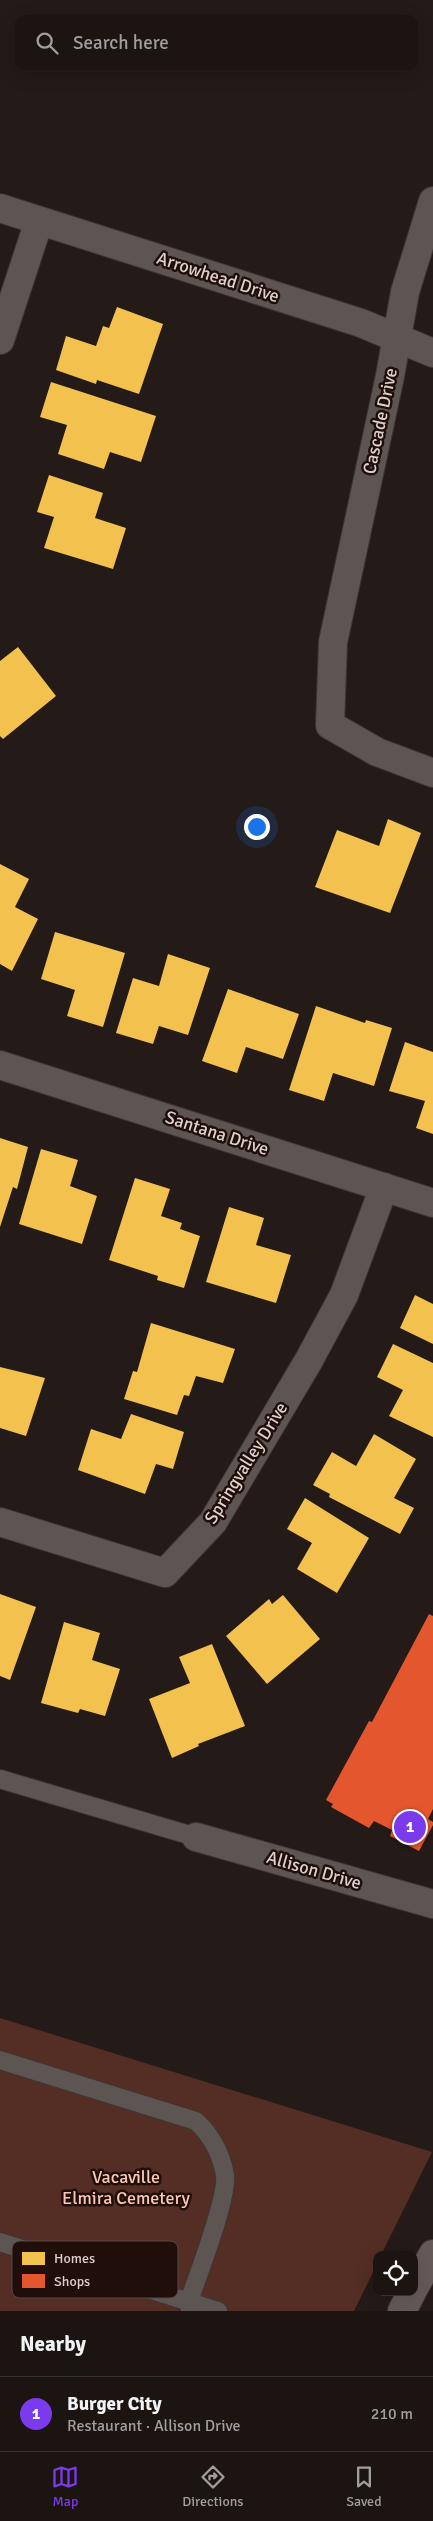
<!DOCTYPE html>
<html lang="en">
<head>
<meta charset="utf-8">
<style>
  body { margin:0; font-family:Signika,sans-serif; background:#241d1a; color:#f1f3f6 }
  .controls { position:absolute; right:15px; bottom:15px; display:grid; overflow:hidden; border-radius:10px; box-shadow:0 5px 20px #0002 }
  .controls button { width:45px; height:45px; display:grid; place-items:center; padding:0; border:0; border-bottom:1px solid #393331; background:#1b1411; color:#f1f3f6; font:25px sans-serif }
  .you { position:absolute; left:256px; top:826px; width:18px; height:18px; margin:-12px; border:4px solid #fff; border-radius:50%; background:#1a73e8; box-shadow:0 0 0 8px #1a73e833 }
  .badge { display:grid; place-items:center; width:32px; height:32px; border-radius:50%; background:#7c3aed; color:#fff; font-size:16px; font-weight:700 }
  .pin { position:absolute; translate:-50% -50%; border:2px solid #fff; box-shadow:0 1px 5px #0006 }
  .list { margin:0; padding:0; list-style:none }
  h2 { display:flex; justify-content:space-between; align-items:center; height:65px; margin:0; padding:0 20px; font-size:21px }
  h2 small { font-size:16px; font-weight:400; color:#a09e9f }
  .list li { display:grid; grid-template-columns:32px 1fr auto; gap:15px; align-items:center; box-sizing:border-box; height:75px; padding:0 20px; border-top:1px solid #393331 }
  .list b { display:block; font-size:19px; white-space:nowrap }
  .list p { margin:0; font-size:16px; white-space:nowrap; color:#a09e9f }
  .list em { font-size:16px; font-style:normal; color:#a09e9f }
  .icon { flex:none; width:28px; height:28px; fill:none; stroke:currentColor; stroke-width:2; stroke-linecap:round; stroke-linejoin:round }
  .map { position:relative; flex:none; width:433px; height:2311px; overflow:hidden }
  .search { position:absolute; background:#1b1411; box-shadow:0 5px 20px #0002; left:15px; right:15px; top:15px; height:55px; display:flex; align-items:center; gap:12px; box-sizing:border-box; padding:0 18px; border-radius:10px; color:#a09e9f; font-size:19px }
  .sheet { height:140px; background:#1b1411 }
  nav { display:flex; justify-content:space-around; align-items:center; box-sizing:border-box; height:70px; border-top:1px solid #393331; background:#1b1411; font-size:14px; color:#a09e9f }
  nav a { display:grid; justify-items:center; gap:2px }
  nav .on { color:#7c3aed }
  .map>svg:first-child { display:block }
  .green { fill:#542e24 }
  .homes { fill:#f2c14e }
  .shops { fill:#e4572e }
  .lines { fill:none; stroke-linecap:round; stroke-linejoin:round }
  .lane-casing { stroke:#3f3634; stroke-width:20 }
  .street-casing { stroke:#3f3634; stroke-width:30 }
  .secondary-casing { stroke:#3f3634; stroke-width:30 }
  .lane { stroke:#5d5552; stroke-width:18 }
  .street { stroke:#5d5552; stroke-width:28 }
  .secondary { stroke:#655a56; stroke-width:28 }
  .labels { text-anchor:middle; stroke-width:5; stroke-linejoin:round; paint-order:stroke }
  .street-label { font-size:18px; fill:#ddd0cc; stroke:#1f0e09 }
  .park-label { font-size:18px; fill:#fac6b7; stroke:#1f0e09 }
  .key { fill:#1f0e09; stroke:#584844; stroke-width:1 }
  .key-label { font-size:14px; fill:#ddd0cc }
</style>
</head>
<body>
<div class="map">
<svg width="433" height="2311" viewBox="0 0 433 2311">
  <rect width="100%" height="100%" fill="#241a17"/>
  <polygon class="green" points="0,2018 432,2152 381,2255 377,2255 377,2264 354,2311 0,2311"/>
  <g class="homes">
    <polygon points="117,307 163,324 139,394 97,380 96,384 56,370 66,336 96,346 103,326 109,328"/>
    <polygon points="51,382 156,416 141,462 110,452 104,469 58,454 67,425 40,417"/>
    <polygon points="49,475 103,493 95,518 126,528 113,569 44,548 54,517 37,512"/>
    <polygon points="18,647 56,696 3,739 0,736 0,661"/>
    <polygon points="388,819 421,833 390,913 315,887 337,830 379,846"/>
    <polygon points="0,864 29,879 15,907 38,919 12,971 0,964"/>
    <polygon points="55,932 125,953 103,1027 67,1016 75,990 41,979"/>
    <polygon points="168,954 210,968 188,1035 159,1026 153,1044 116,1033 133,978 159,986"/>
    <polygon points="228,989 299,1014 283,1059 246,1047 237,1073 202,1061"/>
    <polygon points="316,1006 365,1023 366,1020 392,1028 374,1086 333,1073 324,1101 289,1090"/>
    <polygon points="405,1042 433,1052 433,1134 416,1128 425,1101 389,1091"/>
    <polygon points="0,1138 28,1147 17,1189 13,1187 0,1227"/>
    <polygon points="41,1149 78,1160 70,1186 97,1196 82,1244 19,1224"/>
    <polygon points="135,1178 170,1189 161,1216 182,1223 180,1229 200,1236 184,1288 157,1280 158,1276 109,1260"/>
    <polygon points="229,1207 264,1218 256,1245 291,1255 276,1303 206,1282"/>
    <polygon points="415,1295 433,1304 433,1344 400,1328"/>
    <polygon points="151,1323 235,1349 223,1383 196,1376 189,1396 184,1395 177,1415 124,1399 133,1371 137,1372"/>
    <polygon points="393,1344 433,1363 433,1437 389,1416 403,1390 377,1377"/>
    <polygon points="0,1367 45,1378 26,1436 0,1428"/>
    <polygon points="131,1414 184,1432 173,1469 156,1464 145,1494 78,1470 91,1429 121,1439"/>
    <polygon points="374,1434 416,1459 394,1498 414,1508 400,1534 329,1497 330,1494 313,1485 332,1452 356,1466"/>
    <polygon points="305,1498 369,1538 337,1593 297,1569 312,1543 287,1529"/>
    <polygon points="0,1594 36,1607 10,1680 0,1676"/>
    <polygon points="283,1595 320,1639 267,1684 226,1636 269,1599 272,1604"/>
    <polygon points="64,1622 100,1633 92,1660 120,1669 105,1716 80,1709 78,1713 41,1703"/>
    <polygon points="212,1644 245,1726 198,1744 199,1746 172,1758 149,1699 190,1683 179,1657"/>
  </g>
  <polygon class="shops" points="429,1614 433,1616 433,1809 428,1819 433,1822 433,1825 419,1851 390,1836 392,1830 374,1821 369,1828 331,1807 333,1804 326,1800 369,1721 372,1722"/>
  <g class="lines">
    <g class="lane-casing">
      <g id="lane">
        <polyline points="0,1779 196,1837"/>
        <path d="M0,2060l196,61c15,14 25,32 29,54 3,23 -27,100 -36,126l1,10"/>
        <polyline points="0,2242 218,2311"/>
      </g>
    </g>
    <g class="street-casing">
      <g id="street">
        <polyline points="433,201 405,292 390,376 333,642 330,725 377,752 433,773"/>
        <polyline points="0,208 361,323 433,353"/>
        <polyline points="0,340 39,221"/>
        <polyline points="0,1065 433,1203"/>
        <polyline points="0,1522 165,1573 213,1522 309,1360 344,1295 384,1187"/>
        <polyline points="196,1837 433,1904"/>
      </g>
    </g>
    <g class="secondary-casing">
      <g id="secondary">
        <polyline points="414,2288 433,2254"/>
        <polyline points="402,2311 412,2292"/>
      </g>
    </g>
    <use href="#lane" class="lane"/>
    <use href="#street" class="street"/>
    <use href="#secondary" class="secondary"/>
  </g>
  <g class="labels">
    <g class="street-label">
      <text transform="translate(218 277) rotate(18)" y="6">Arrowhead Drive</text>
      <text transform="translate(380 421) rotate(-78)" y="6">Cascade Drive</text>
      <text transform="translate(217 1133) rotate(18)" y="6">Santana Drive</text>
      <text transform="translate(246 1463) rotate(-58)" y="6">Springvalley Drive</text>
      <text transform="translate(314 1870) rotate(16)" y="6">Allison Drive</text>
    </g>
    <g class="park-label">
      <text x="126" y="2183">Vacaville<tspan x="126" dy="21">Elmira Cemetery</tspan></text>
    </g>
  </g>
  <rect x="12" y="2241" width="166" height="57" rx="8" class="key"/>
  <rect x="22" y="2252" width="23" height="13" fill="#f2c14e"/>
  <rect x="22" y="2274" width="23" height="14" fill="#e4572e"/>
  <g class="key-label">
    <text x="54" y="2263">Homes</text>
    <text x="54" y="2286">Shops</text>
  </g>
</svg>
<div class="controls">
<button><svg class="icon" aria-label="locate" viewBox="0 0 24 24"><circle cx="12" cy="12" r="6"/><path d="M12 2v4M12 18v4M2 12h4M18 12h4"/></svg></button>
</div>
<div class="you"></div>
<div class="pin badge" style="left:410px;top:1827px">1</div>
<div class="search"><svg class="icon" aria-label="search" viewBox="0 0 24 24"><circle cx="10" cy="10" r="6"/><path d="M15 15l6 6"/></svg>Search here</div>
</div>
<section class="sheet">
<h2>Nearby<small></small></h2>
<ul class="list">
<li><span class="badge">1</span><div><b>Burger City</b><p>Restaurant · Allison Drive</p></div><em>210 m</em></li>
</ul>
</section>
<nav>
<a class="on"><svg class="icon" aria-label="map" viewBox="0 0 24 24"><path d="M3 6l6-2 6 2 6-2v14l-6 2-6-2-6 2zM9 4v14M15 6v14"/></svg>Map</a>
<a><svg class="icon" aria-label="directions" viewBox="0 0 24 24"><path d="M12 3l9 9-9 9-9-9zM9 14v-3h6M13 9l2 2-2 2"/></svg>Directions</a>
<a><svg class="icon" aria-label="saved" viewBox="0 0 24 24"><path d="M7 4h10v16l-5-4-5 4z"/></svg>Saved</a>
</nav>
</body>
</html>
